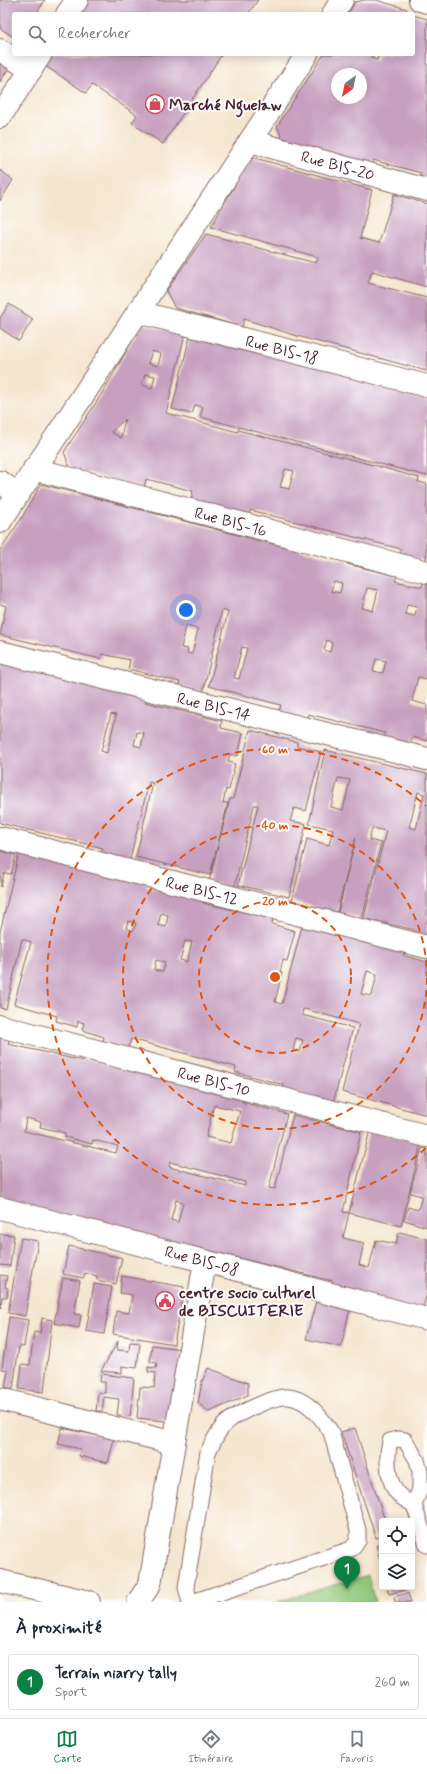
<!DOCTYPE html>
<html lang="fr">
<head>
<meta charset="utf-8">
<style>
  body { margin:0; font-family:Mynerve,sans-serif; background:#f2f2f3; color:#1f2937 }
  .controls { position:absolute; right:12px; bottom:12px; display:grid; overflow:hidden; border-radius:4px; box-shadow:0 2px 10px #0003 }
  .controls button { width:36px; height:36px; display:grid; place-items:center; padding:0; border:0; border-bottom:1px solid #e0e1e3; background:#fff; color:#1f2937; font:20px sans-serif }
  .compass { position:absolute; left:331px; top:68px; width:36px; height:36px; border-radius:50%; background:#fff; box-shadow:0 2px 10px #0003; rotate:213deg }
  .you { position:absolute; left:186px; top:610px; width:14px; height:14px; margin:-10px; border:3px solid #fff; border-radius:50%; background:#1a73e8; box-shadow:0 0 0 6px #1a73e833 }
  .badge { display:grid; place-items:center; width:26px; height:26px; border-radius:50%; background:#0b8043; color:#fff; font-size:13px; font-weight:700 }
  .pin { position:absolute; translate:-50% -33px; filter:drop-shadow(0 1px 2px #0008) }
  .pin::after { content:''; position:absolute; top:21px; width:14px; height:12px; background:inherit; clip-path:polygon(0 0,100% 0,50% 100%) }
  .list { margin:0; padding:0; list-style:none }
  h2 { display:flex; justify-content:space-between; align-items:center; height:52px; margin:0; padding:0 16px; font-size:17px }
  h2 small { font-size:13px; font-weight:400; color:#747a83 }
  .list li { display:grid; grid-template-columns:26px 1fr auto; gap:12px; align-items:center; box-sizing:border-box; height:56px; margin:0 8px 8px; padding:0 8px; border:1px solid #e0e1e3; border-radius:4px }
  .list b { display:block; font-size:15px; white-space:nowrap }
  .list p { margin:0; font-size:13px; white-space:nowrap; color:#747a83 }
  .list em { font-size:13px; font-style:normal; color:#747a83 }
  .icon { flex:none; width:22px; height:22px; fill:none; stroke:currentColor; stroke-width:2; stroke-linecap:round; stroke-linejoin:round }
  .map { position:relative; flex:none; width:427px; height:1602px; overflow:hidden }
  .search { position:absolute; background:#fff; box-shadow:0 2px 10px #0003; left:12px; right:12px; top:12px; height:44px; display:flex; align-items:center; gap:10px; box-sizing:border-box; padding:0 14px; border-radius:4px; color:#747a83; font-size:15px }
  .sheet { height:116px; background:#fff }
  nav { display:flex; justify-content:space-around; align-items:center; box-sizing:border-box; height:56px; border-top:1px solid #e0e1e3; background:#fff; font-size:11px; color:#747a83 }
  nav a { display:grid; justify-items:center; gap:2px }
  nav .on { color:#0b8043 }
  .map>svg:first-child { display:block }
  .green { fill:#90c678; stroke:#6d7252 }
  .building { fill:#c7a0c0; fill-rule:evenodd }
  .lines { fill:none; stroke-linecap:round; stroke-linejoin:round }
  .lane-casing { stroke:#866564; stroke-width:17 }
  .street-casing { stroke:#866564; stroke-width:24 }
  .lane { stroke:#fff; stroke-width:15 }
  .street { stroke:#fff; stroke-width:22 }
  .ring { fill:none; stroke:#e0560e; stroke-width:2; stroke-dasharray:7 5 }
  .labels { text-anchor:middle; stroke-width:4; stroke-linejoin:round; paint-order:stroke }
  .poi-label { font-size:16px; font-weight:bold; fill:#4a1f2b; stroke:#fff; text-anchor:start }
  .street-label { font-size:16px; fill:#4a1f2b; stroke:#fff }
  .centre { fill:#e0560e; stroke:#fff; stroke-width:2 }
  .ring-label { font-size:12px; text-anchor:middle; font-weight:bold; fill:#e0560e; stroke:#fff; stroke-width:4; stroke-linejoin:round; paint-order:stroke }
</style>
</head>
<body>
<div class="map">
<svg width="427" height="1602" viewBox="0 0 427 1602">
  <rect width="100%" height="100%" fill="#fff"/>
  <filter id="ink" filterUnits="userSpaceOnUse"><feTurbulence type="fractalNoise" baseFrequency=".025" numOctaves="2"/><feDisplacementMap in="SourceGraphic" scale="8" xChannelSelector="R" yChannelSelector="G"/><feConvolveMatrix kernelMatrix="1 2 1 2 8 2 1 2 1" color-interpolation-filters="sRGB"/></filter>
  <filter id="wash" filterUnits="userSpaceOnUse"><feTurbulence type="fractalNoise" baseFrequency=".012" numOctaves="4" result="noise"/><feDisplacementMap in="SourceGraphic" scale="16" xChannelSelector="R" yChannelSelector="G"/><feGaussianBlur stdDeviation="0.9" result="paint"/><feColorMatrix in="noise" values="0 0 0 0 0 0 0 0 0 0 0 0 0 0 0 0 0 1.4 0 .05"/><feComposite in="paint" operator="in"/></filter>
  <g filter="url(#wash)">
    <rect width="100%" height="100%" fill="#f5e6cf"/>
    <polygon class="green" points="368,1575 375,1602 277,1602"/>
    <g id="blocks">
      <g class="building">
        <polygon points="0,0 45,0 36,14 14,14 14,36 12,36 0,28"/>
        <polygon points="86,0 258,0 248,14 77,14"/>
        <polygon points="365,0 376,0 407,9 406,13 409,14 348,14 355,2"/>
        <path d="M413,15l14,4v164l-8,-2 2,-8 -48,-13 -1,5 -89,-25 -6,-14 47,-72h48l-1,4 6,2 2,-6h34zM337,74h24v24h-24z"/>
        <polygon points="51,54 222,54 163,144 132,123 137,115 92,85 86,93 44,65"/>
        <polygon points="0,55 12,63 0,82"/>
        <polygon points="251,157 372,190 360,238 379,243 394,194 427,204 427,287 372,271 368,283 427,298 427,371 297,336 244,319 242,327 175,308 166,291 206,234 316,263 318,257 211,227"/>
        <polygon points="0,170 13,180 0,201"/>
        <polygon points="9,304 33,319 19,341 0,328 0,318"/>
        <path d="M142,324l43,10 -19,79 72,19v-2l139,36 42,12 -1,4 9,2 -1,77 -26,-6 1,-6 -151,-39 -1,7 -59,-12 3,-14 -47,-12 -2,9 -74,-20 -6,-16 37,-57zM152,351l9,3 -3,12 -10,-3zM145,374l10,2 -3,12 -10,-3zM125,419l-4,19 -10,-6zM285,469l9,2 -5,18 -9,-2z"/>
        <polygon points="191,332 427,395 427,476 200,417 203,407 195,405 192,414 172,409"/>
        <path d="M41,484l232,60 75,17 -1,3 50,12 -2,5 27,6 1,-6 4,2v96l-9,-2 -6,24 15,4v36l-15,-4 -2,7 -26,-7 1,-4 -77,-19 -1,4 -28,-7 2,-6 -72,-19 19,-74 -6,-2 -19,82 -24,-6 1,-4 -52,-13 2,-9 -28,-6 -1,5 -101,-24 6,-29 -6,-2v-54l21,-31zM334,581l8,2 -2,10 -9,-2zM367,588l11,2 -5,21 -11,-3zM407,605l10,2 -2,9 -10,-2zM186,626l12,3 -6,25 -5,-1 1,-4 -7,-1zM327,640l5,3 -2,9 -6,-2zM242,647l5,1 -8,31 -5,-1zM376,659l10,2 -3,12 -10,-2z"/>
        <path d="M0,661l146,38 -1,3 77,19 -1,7 22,5 -5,23 -8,-2 -2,8 7,2 -6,26 -3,-1 -3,14h5l-18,72 -74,-18 17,-74 -4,-1 -20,81 -28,-7 2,-8 -103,-25zM111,714l5,1 -9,38 -6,-2zM137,732l7,1 -3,14 -7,-2z"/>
        <polygon points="250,730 297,742 297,746 321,752 306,811 294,808 290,821 306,824 289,897 238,885 258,805 254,805 234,889 209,882 230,799 233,799"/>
        <path d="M325,750l102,24v164l-13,-3 1,-5 -51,-12 22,-87 -14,-3 -3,12 12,3 -19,76 -24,-6 18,-76 -19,75 -45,-11 15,-62 22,6 4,-16 -24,-5zM338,778l12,2 -7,30 -12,-3zM418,792l6,2 -8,35 -7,-2z"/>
        <path d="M20,849l127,35 -1,3 28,7 1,-2 29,8 -1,3 70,16 -1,5 23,7 -8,30 -4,-1 -3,12 2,1 -7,29 7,2 20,-78 102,27 -1,2 24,7v153l-85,-23 17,-68 -51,-14 -5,-1 -1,6 51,13 -20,75 -51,-13 2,-5 -49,-13 1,-5 -101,-27 -4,-1 -3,10 -25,-7 1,-5 -22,-7 2,-7 -6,-2 -1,6 -21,-6 1,-5 -43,-12 17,-62 -9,-3 -16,70 -6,-1v-76zM161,913l7,2 -2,12 -8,-2zM128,921l8,2 -3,8 -7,-3zM185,941l7,1 -5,20 -7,-2zM156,960l9,2 -2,10 -9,-2zM367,971l10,3 -5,22 -11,-2zM296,1038l7,2 -3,12 -7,-2z"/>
        <polygon points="0,851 16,855 11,874 4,873 1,887"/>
        <path d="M0,1035l10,2 -2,7 75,17v-3l106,28v-4l55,14 -2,6 45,12 -18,74 6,1 18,-74 68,17 -18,80 6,1 -6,25 21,5 -5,22 10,3 7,-28 20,4 3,-12 28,7v54l-5,19 -91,-23 2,-8 -159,-39v3l-174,-42zM214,1105l26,6 -9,32 -25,-6zM26,1118l15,4 -1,5 25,6v4l27,7 1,-4 25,6 -2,7 -92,-22zM170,1162l75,20v4l-76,-19zM176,1200l7,2 -5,20 -7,-2z"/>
        <polygon points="370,1130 421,1143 401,1226 349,1213"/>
        <polygon points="422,1148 427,1149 427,1227 404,1220 408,1207 418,1210 422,1196 410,1193"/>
        <polygon points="0,1234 14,1235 10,1266 0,1265"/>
        <polygon points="21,1238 38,1241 25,1316 8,1313"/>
        <polygon points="69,1246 122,1258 116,1284 97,1280 97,1276 85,1273 84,1278 63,1274"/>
        <polygon points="0,1275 7,1276 5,1287 8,1288 7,1297 2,1297 1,1308"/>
        <polygon points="122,1276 184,1287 174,1344 113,1334 116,1311 129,1313 132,1295 120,1293"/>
        <polygon points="63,1278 80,1281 74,1314 81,1315 79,1328 54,1323"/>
        <polygon points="94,1284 112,1287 104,1334 86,1331"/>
        <polygon points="317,1297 351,1305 341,1347 306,1339"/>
        <polygon points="9,1317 28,1320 24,1347 19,1346 13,1389 5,1387 8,1370 2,1369"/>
        <polygon points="42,1318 52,1320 44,1392 19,1389 22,1364 30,1365 34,1332 40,1333"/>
        <polygon points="118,1341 117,1350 129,1351 130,1342 140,1343 137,1368 122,1366 122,1373 101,1371"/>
        <polygon points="152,1345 181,1349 174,1422 137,1418 140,1387 154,1388 155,1373 148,1372 148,1367 156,1368 157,1363 150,1362"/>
        <polygon points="208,1368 248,1383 248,1395 209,1412 198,1403 202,1382"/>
        <polygon points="101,1374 134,1378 130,1416 117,1415 119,1399 104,1397 102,1411 96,1411 98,1392 105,1393 105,1382 100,1382"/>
        <polygon points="62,1428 114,1439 108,1463 79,1456 81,1449 58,1444"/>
        <polygon points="355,1428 385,1521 382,1521 382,1536 376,1538 341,1432"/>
        <polygon points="382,1544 382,1566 376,1546"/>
        <polygon points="387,1587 410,1587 410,1589 389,1594"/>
        <polygon points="408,1593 411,1602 395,1602 394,1597"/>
      </g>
    </g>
  </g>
  <g filter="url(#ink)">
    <use href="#blocks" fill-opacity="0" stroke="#866564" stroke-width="1"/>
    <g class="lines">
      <g class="lane-casing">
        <g id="lane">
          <path d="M414,1505c-5,-3 -11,-6 -15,-10 -12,-12 -13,-39 -9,-54l8,-2 7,1 12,20 3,12v17l-6,16 13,40"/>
          <path d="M190,1602l-4,-15 22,-135c5,-10 9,-20 17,-28 10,-10 51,-29 64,-27 18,2 33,21 42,35l27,98v11l-7,8 -159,53"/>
        </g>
      </g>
      <g class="street-casing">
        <g id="street">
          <polyline points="420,0 427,2"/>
          <polyline points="67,14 77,0"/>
          <polyline points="333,14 342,0"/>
          <polyline points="0,50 31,70"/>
          <polyline points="0,117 41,54"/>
          <polyline points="250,141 427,190"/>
          <polyline points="138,312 427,386"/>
          <polyline points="34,469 427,572"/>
          <polyline points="0,482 18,494"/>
          <polyline points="0,522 307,54"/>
          <polyline points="0,652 427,759"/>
          <polyline points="0,838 427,947"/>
          <polyline points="0,1026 427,1136"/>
          <polyline points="0,1208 427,1319"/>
          <polyline points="0,1399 174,1443"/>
          <polyline points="0,1581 89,1602"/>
          <polyline points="138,1602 150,1584 205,1261"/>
        </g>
      </g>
      <use href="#lane" class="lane"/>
      <use href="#street" class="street"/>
    </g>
  </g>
  <g class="ring">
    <circle cx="275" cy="977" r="76"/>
    <path d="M427 978A152 152 0 1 1 427 976"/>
    <path d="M426 1148A228 228 0 1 1 426 806"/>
  </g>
  <defs>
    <g id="shop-ring" transform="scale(1)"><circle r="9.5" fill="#fff" stroke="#d1495b" stroke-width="1.5"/><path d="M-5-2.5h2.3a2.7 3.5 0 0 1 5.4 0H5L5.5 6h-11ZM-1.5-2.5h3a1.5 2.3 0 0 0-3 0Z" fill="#d1495b"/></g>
    <g id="civic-ring" transform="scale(1)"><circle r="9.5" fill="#fff" stroke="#d1495b" stroke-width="1.5"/><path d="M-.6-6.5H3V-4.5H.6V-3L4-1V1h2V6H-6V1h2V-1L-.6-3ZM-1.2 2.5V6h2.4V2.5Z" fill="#d1495b"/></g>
  </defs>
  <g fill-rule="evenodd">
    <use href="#shop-ring" x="155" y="104"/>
    <use href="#civic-ring" x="165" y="1301"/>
  </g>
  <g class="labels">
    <g class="poi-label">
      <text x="169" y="110">Marché Nguelaw</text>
      <text x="179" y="1298">centre socio culturel<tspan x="179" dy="18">de BISCUITERIE</tspan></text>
    </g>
    <g class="street-label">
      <text transform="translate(338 165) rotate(15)" y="6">Rue BIS-20</text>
      <text transform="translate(282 349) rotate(14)" y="6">Rue BIS-18</text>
      <text transform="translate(231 521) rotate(15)" y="6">Rue BIS-16</text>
      <text transform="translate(214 706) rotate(14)" y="6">Rue BIS-14</text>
      <text transform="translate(202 890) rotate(14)" y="6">Rue BIS-12</text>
      <text transform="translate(214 1081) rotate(15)" y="6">Rue BIS-10</text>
      <text transform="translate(202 1260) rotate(15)" y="6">Rue BIS-08</text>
    </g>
  </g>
  <circle cx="275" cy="977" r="6" class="centre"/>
  <g class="ring-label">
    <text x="275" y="753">60 m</text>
    <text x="275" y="829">40 m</text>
    <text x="275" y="905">20 m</text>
  </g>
</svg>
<div class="controls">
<button><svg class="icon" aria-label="locate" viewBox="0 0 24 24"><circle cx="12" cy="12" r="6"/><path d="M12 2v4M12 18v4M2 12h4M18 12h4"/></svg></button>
<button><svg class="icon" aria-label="layers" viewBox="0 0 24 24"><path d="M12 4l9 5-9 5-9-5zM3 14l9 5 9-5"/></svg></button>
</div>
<svg class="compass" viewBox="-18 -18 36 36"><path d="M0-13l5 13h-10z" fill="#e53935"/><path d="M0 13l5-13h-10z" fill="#747a83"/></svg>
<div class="you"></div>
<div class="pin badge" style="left:347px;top:1589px">1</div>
<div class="search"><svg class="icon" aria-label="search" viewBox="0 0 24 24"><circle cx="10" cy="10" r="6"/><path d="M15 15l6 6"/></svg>Rechercher</div>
</div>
<section class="sheet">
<h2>À proximité<small></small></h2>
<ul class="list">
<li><span class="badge">1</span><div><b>Terrain niarry tally</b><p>Sport</p></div><em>260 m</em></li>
</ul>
</section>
<nav>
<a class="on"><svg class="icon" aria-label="map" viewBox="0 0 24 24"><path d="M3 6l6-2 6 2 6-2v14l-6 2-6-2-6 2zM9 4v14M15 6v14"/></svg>Carte</a>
<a><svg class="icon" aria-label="directions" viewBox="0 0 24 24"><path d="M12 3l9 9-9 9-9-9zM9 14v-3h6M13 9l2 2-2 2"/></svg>Itinéraire</a>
<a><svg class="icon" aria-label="saved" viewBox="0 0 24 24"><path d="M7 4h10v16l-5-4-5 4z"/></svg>Favoris</a>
</nav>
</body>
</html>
